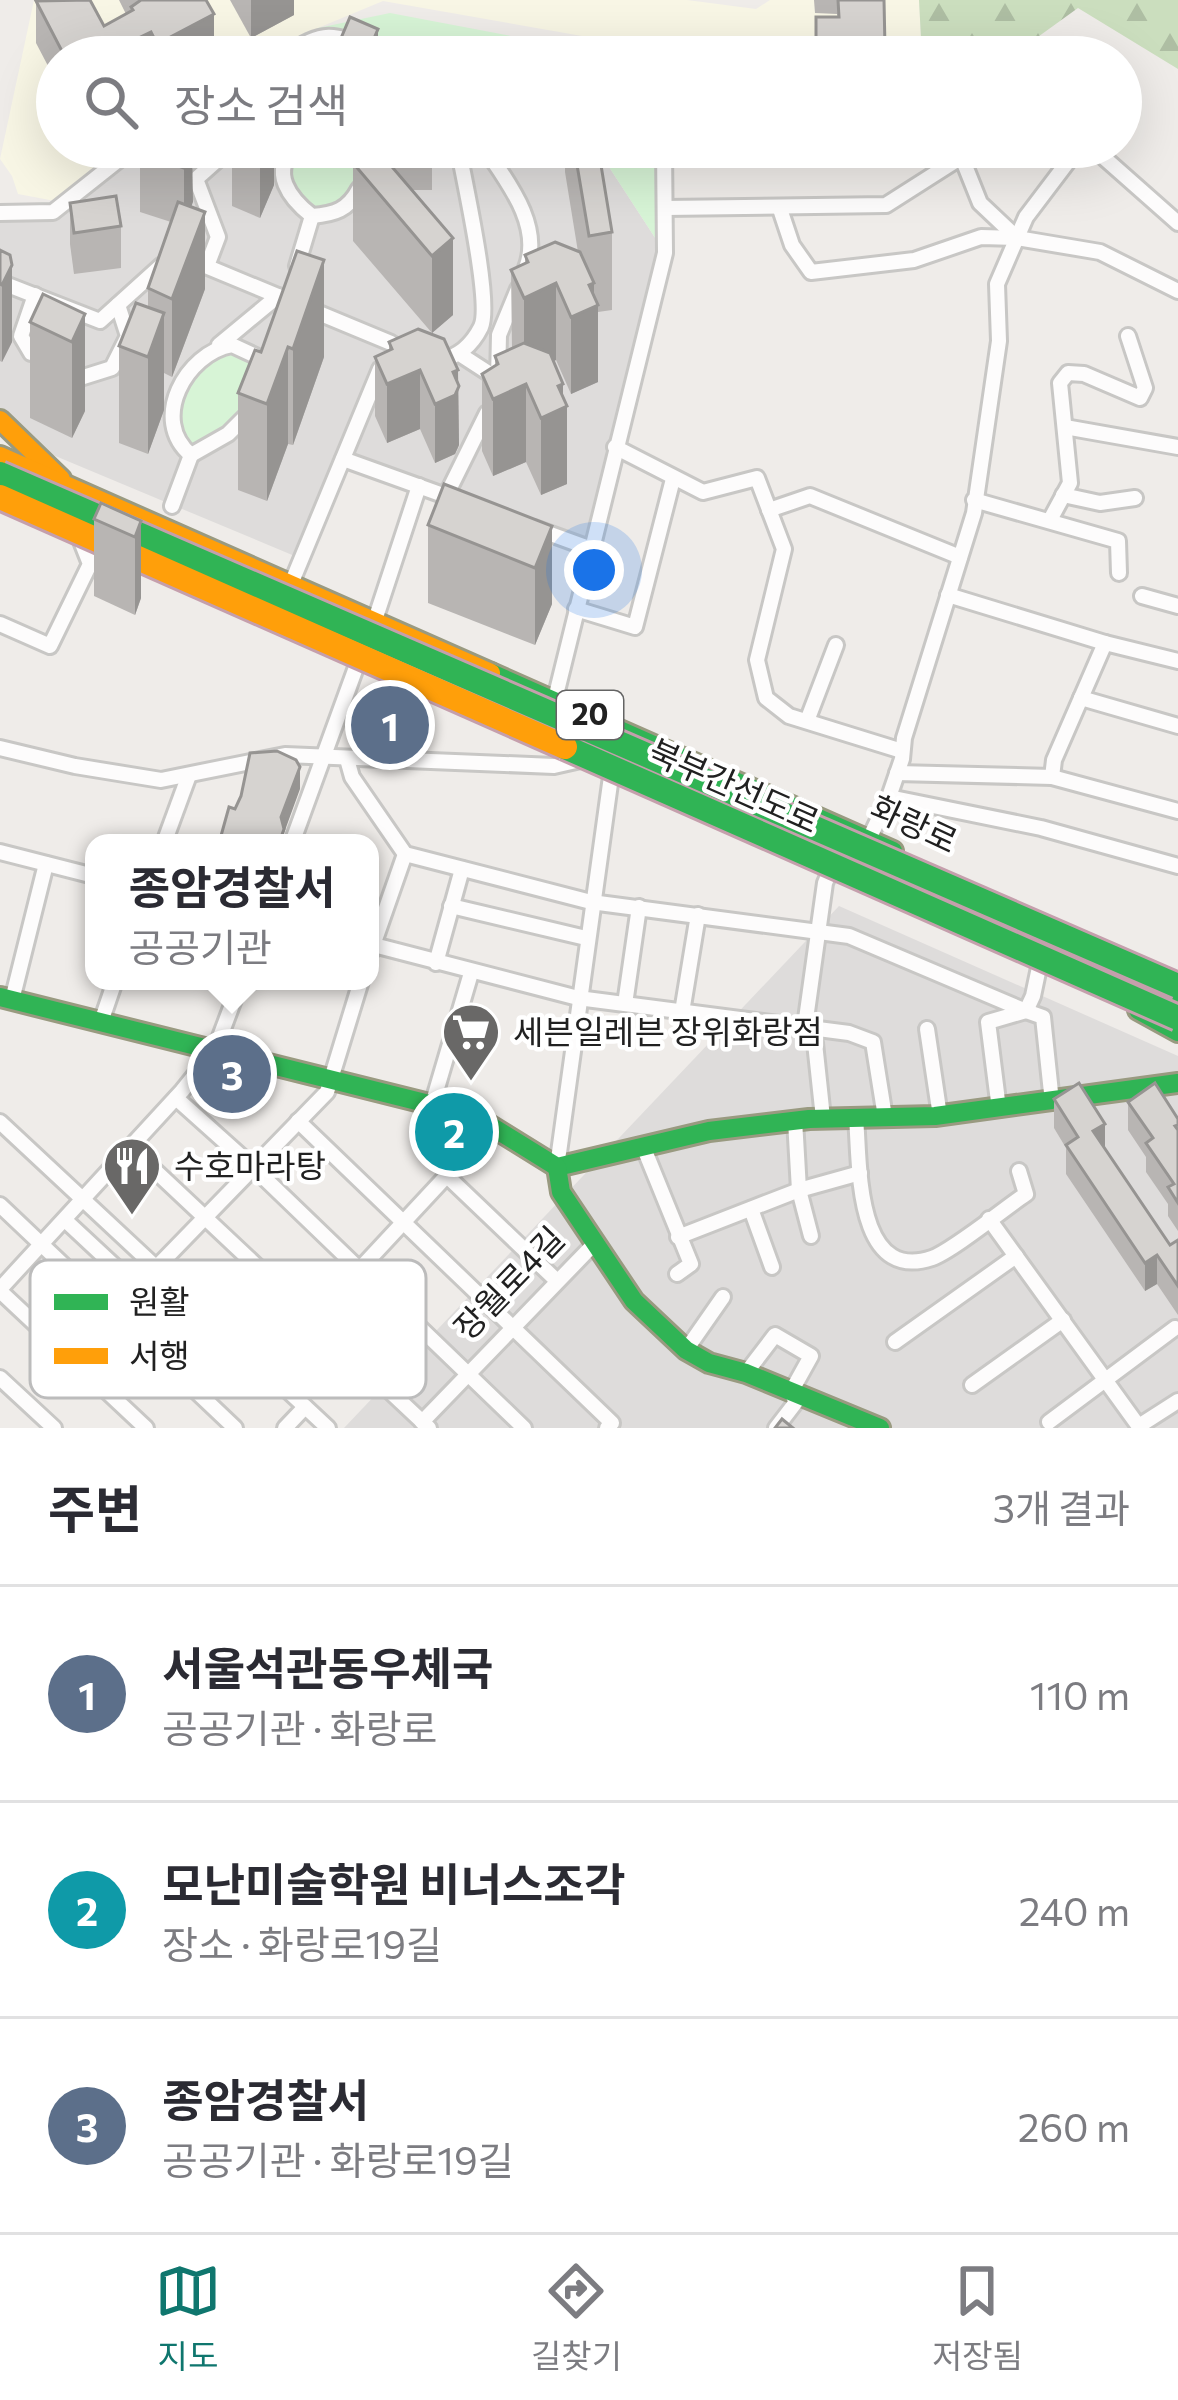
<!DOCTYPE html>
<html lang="ko">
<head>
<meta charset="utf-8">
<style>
  body { margin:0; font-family:Commissioner,"Noto Sans KR",sans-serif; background:#f2f2f3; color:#2b2b33 }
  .you { position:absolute; left:594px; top:570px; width:42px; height:42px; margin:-30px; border:9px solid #fff; border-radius:50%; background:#1a73e8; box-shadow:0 0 0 18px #1a73e833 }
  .badge { display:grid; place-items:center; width:78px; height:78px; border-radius:50%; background:#0f766e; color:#fff; font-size:39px; font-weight:700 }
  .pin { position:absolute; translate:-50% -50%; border:6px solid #fff; box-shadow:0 3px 12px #0006 }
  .popup { position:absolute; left:85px; top:834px; width:294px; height:156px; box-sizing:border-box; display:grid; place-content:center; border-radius:24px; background:#fff; filter:drop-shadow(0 3px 9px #0005); font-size:39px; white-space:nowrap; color:#7c7c81 }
  .popup b { font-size:45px; color:#2b2b33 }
  .popup::after { content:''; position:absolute; left:50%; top:100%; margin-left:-24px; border:24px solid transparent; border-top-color:#fff }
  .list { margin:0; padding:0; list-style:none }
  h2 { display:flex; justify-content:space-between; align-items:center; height:156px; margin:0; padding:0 48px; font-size:51px }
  h2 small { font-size:39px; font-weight:400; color:#7c7c81 }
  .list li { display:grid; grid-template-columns:78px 1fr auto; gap:36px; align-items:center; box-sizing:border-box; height:216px; padding:0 48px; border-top:3px solid #e1e1e2 }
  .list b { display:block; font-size:45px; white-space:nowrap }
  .list p { margin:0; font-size:39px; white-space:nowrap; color:#7c7c81 }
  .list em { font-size:39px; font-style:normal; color:#7c7c81 }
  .icon { flex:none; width:66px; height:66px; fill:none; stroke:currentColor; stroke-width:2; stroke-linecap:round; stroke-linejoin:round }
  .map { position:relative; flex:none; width:1178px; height:1428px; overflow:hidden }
  .search { position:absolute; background:#fff; box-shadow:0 12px 48px #0002; left:36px; right:36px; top:36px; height:132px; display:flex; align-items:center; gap:30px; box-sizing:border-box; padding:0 42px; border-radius:66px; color:#7c7c81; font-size:45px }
  .sheet { height:804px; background:#fff }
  nav { display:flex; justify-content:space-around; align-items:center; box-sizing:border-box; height:168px; border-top:3px solid #e1e1e2; background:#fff; font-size:33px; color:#7c7c81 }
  nav a { display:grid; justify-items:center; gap:6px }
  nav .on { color:#0f766e }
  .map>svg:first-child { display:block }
  .residential { fill:#dedcdb }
  .education { fill:#f8f6e5 }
  .forest { fill:url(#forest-firs) }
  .park { fill:#d7f4d6 }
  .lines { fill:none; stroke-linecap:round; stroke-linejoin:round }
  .street-casing { stroke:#c8c7c5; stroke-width:20 }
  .fast-casing { stroke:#999a80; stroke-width:24 }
  .slow-casing { stroke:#999a80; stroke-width:24 }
  .street { stroke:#fdfcfc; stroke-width:14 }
  .fast { stroke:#30b455; stroke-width:18 }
  .slow { stroke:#ff9f0a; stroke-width:18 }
  .fast-bridge-casing { stroke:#c59fac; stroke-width:30; stroke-linecap:butt }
  .slow-bridge-casing { stroke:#c59fac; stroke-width:30; stroke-linecap:butt }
  .fast-bridge { stroke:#30b455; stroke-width:24 }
  .slow-bridge { stroke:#ff9f0a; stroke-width:24 }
  .wall { fill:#b8b5b3 }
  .shaded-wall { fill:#969492 }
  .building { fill:#d6d3d0; stroke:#969492; stroke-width:3 }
  .labels { text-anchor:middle; stroke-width:9; stroke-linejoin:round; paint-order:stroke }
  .shield { fill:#fff; stroke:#646464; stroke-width:3 }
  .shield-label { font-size:30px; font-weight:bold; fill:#212121 }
  .street-label { font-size:33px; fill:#212121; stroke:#fff }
  .poi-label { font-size:33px; fill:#212121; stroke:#fff; text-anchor:start }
  .key { fill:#fff; stroke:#bcbcbc; stroke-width:3 }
  .key-label { font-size:33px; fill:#212121 }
</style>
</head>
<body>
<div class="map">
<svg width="1178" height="1428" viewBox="0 0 1178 1428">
  <defs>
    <pattern id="forest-firs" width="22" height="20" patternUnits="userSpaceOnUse" patternTransform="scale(3)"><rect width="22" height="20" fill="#cbdebe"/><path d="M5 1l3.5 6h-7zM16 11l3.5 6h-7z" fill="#aebea3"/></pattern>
  </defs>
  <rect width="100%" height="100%" fill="#efece9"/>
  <g class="residential">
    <polygon points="143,147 454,147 478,288 479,321 460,350 426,360 390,339 297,557 41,450 0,410 0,218 54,217"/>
    <polygon points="458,147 596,147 665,253 589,548 343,459 391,343 461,355 483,324"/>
    <polygon points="839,906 1178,1056 1178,1428 344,1428"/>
  </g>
  <g class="education">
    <polygon points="34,0 687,0 756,9 770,0 919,0 922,57 674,57 673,52 383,1 318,28 265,57 57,57 57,147 124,147 55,201 18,194 12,176 0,159"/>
    <polygon points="676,147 896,147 877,165 843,168 674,159"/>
  </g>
  <polygon class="forest" points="919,0 1178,0 1178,69 1078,8 1010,57 922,57"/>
  <g class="park">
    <polygon points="390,13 622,57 386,57 310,38 318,28"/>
    <polygon points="295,147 357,147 365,157 352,202 312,216 295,203 286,156"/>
    <polygon points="596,147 664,147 665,253"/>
    <path d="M224,346l29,8 -9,62 -58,36c-19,-56 -8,-72 38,-106z"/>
  </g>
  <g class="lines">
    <g class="street-casing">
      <g id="street">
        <path d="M284,57c45,-33 55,-20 102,0"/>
        <path d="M295,147c-26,25 -5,52 17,69 23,-2 36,-6 47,-27"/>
        <polyline points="428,147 457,147"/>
        <path d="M484,147c22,33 59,78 42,121"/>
        <polyline points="1092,147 1178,223"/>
        <polyline points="962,158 980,203 1017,238"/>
        <polyline points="665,208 886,205 977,147"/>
        <polyline points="780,209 792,245 811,272 914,260 981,237 1017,238 1100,252 1178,291"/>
        <polyline points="0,213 53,212 135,147"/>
        <polyline points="191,260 391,343"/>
        <polyline points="207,266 218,237 196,179 232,147"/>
        <polyline points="297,266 312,216"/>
        <polyline points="0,282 100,321 162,265"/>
        <polyline points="35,295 21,336 31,353 44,354"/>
        <polyline points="219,345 278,296"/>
        <polyline points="461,355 498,379 499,335 518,289"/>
        <path d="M438,362c20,-6 33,-15 43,-35 11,-23 -17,-147 -23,-180"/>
        <polyline points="71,372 77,379 112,368 128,336 118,305"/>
        <polyline points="1065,427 1178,447"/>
        <polyline points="615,447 703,492 757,478 784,549 757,660 766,698 789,716 902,751"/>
        <polyline points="191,455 228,434 251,411"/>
        <polyline points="343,459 457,500"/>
        <polyline points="1063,495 1100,503 1135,498"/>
        <polyline points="446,496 487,413"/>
        <polyline points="974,500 1118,541 1119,573"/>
        <path d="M172,506l19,-51c-42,-35 -5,-102 41,-110l28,13 5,8"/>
        <polyline points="769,510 810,496 960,557"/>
        <polyline points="1050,520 1070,483 1060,383 1068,373 1084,374 1140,398 1145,388 1128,336"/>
        <polyline points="534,528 589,548"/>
        <polyline points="291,584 380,369"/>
        <polyline points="948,595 1105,643 1178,661"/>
        <polyline points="1142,596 1178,606"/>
        <polyline points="576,609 635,627 673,479"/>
        <polyline points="375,620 419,486"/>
        <polyline points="0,624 50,646 90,564 77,531"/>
        <polyline points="1081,698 1178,726"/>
        <polyline points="555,699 665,253 664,147"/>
        <polyline points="807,721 836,645"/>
        <polyline points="0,748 75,766 161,780 285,755 554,766 585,759"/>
        <polyline points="347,759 352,777 405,854 591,902 849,936 1026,1011 1043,1017 1052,1102"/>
        <polyline points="897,773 1052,777 1178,811"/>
        <polyline points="1052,777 1054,760 1105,643"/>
        <polyline points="889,797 1041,828 1178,866"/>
        <polyline points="869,839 889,797 902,759 904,738 974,513 999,341 997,284 1026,217 1079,147"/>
        <polyline points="164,843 189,775"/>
        <polyline points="292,843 362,651"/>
        <polyline points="0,852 94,876"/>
        <polyline points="451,906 586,938"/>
        <polyline points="370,944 578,998 849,1033 873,1042 885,1117"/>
        <polyline points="370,954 405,854"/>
        <polyline points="436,963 462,869"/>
        <polyline points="12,1000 46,864"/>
        <polyline points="625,1004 639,907"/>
        <polyline points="1026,1011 1033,996 1042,953"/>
        <polyline points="682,1012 698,915"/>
        <polyline points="101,1022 115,981"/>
        <polyline points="927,1029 940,1116"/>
        <polyline points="176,1098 253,1167 524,1428"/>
        <polyline points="432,1105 471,973"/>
        <polyline points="999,1109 988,1022 1026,1011"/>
        <polyline points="823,1118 815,1043 806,1019 825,883 834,862"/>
        <path d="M856,1118c4,43 -2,166 76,140 20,-7 73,-50 94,-64l-7,-23"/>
        <polyline points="795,1120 799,1190 811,1236"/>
        <polyline points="298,1121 612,1423 607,1428"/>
        <polyline points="0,1122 328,1428"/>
        <polyline points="643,1146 691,1264 677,1274"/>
        <polyline points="131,1148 429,1428"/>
        <polyline points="557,1167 613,762"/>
        <polyline points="447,1176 556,1280"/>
        <polyline points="0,1205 235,1428"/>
        <polyline points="751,1209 772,1267"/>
        <polyline points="989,1219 1140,1428"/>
        <polyline points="65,1220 153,1302"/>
        <polyline points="678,1237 799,1190 860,1173"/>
        <polyline points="156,1268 327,1092 361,981"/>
        <polyline points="0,1289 182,1091 215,1050 241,981"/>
        <polyline points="0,1291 146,1428"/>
        <polyline points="895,1342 1016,1256"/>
        <polyline points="686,1350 723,1297"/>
        <polyline points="266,1370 492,1127"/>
        <polyline points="746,1373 775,1335 811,1356 791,1392 796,1402 776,1428"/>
        <polyline points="0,1378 54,1428"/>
        <polyline points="972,1385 1063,1320"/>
        <polyline points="422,1422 595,1243"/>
        <polyline points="1049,1422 1175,1328"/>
        <polyline points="1139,1426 1178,1401"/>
        <polyline points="285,1428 305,1407"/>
      </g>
    </g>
    <g class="fast-casing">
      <g id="fast">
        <polyline points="491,673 893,851"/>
        <polyline points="1043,946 1178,1003"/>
        <polyline points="0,997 473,1115 557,1167 709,1131 809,1119 935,1116 1178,1083"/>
        <polyline points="1138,1010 1178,1032"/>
        <polyline points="557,1167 561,1192 634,1301 686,1350 709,1363 746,1373 880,1428"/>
      </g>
    </g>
    <g class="slow-casing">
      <g id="slow">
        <polyline points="0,420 61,479"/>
        <polyline points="0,456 491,673"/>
        <polyline points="732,805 795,833 832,856"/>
      </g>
    </g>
    <use href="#street" class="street"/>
    <use href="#fast" class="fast"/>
    <use href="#slow" class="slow"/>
    <g class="fast-bridge-casing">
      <g id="fast-bridge">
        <polyline points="0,474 1178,986"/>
        <polyline points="565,747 1178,1018"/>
      </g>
    </g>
    <g class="slow-bridge-casing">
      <polyline id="slow-bridge" points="0,497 565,747"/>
    </g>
    <use href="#fast-bridge" class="fast-bridge"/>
    <use href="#slow-bridge" class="slow-bridge"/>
  </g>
  <g class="wall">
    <polygon points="119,0 206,0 214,56 57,57 57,83 36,43 36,1 104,26 126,14"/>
    <polygon points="230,0 294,0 294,15 251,38"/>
    <polygon points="814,0 884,0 885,57 816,57 816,17 838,17 837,14 815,13"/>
    <polygon points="193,147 191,207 205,289 172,377 164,373 164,410 148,454 119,443 119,346 148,307 148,288 171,222 140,212 140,152"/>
    <polygon points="232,147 274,147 274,185 260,218 232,206"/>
    <polygon points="385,147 432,147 432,190 412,190 453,315 432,333 353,241 353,163 385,159"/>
    <polygon points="565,147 598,147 612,232 612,310 598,312 598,382 571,394 556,360 553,362 563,397 567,484 541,495 526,462 493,476 482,451 482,374 495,365 495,356 512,349 511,270 525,264 525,255 578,252 565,172"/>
    <polygon points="70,203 121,226 121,268 74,274 70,244"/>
    <polygon points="0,250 12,342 2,362 0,361"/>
    <polygon points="297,251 324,357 293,445 288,444 267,501 238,490 238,393 261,352"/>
    <polygon points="85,314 85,411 72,438 30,418 30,322"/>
    <polygon points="389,342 458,382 459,445 455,454 435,463 420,429 387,443 375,416 375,357 389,350"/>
    <polygon points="94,519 141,521 141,598 135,615 94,596"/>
    <polygon points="428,525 552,526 552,604 535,645 428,603"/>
    <polygon points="1054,1099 1105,1148 1170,1245 1178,1240 1178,1315 1157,1284 1145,1291 1066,1174 1066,1148 1054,1128"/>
    <polygon points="1128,1102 1178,1119 1178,1231 1168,1216 1168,1204 1146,1172 1146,1157 1128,1130"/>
  </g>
  <g class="shaded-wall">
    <polygon points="251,0 294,0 294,15 251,38"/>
    <polygon points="214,14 214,56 157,57 157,44"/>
    <polygon points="378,29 378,57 366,57"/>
    <polygon points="151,32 151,57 116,57 116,49"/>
    <polygon points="192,147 193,202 184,227 184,168"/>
    <polygon points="265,147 274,147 274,185 260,218 260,159"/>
    <polygon points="205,212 205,289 172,377 172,299"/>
    <polygon points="453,238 453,315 432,333 432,256"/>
    <polygon points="324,260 324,357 293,445 293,349"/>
    <polygon points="12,265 12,342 2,362 2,285"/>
    <polygon points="556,283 556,360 524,375 524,298"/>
    <polygon points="594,283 594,307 598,305 598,382 571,394 571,317 589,285"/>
    <polygon points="164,313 164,410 148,454 148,357"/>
    <polygon points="85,314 85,411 72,438 72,342"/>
    <polygon points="288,347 288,444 267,501 267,404"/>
    <polygon points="420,370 420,429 387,443 387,384"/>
    <polygon points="458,370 459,445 455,454 435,463 435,404 453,372"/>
    <polygon points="526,384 526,462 493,476 493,399"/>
    <polygon points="563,384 563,408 567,406 567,484 541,495 541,418 558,386"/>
    <polygon points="141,521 141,598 135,615 135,537"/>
    <polygon points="552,526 552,604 535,645 535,568"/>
    <polygon points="300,767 300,789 284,833 284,843 279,843 281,817"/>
    <polygon points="1105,1124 1105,1152 1093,1131"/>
    <polygon points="1157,1255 1157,1284 1145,1291 1145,1263"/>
  </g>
  <g class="building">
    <polygon points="90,0 104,26 133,10 131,7 141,0 206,0 214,14 157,44 151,32 116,49 120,57 65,57 36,1"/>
    <polygon points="838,0 884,0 885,48 816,48 816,17 839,17"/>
    <polygon points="350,17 378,29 366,57 333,57"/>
    <polygon points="275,49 294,57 271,57"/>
    <polygon points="142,147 192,147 184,168 140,152"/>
    <polygon points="232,147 265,147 260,159"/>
    <polygon points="372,147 375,147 453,238 432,256 353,163"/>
    <polygon points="574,147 598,147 612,232 589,236"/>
    <polygon points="116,196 121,226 74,233 70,203"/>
    <polygon points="178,202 205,212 172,299 148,288"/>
    <polygon points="555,242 580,252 594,283 589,285 598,305 571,317 556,283 524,298 511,270 528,262 525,255"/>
    <polygon points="0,250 10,255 12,265 2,285 0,284"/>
    <polygon points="297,251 324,260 293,349 288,347 267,404 238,393 255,350 261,352"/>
    <polygon points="43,294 85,314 72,342 30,322"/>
    <polygon points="136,303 164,313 148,357 119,346"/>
    <polygon points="418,329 444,339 458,370 453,372 459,386 455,395 435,404 420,370 387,384 375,357 392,349 389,342"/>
    <polygon points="524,343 550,353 563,384 558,386 567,406 541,418 526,384 493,399 482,374 498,364 495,356"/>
    <polygon points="444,484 552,526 535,568 428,525"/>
    <polygon points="101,503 141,521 135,537 94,519"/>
    <polygon points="277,751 296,760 300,767 281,817 284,829 279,843 219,843 229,807 235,809 241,796 250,753"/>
    <polygon points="1079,1083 1105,1124 1093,1131 1170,1245 1178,1240 1178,1286 1157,1255 1145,1263 1066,1145 1078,1137 1054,1099"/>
    <polygon points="1155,1083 1178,1119 1178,1125 1175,1126 1178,1130 1178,1203 1168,1187 1174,1184 1146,1143 1153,1138 1128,1102"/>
    <polygon points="782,1419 793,1428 775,1428"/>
  </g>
  <defs>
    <g id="supermarket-pin" transform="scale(3)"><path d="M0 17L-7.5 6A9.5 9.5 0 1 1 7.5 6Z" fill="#696867" stroke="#fff"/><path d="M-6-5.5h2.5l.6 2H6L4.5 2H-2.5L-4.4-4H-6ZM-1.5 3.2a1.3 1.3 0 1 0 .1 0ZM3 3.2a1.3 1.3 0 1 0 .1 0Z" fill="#fff"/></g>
    <g id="restaurant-pin" transform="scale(3)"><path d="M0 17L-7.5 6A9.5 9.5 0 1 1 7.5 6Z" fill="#696867" stroke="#fff"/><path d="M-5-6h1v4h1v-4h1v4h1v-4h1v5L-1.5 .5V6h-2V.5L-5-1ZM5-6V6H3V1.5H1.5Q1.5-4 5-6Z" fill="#fff"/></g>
  </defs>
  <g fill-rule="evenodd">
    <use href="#supermarket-pin" x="471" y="1032"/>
    <use href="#restaurant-pin" x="132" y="1166"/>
  </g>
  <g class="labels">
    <rect class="shield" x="557" y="691" width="66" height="48" rx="9"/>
    <g class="shield-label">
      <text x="590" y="725">20</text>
    </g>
    <g class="street-label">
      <text transform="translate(734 786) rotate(24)" y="12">북부간선도로</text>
      <text transform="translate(914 824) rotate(25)" y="12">화랑로</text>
      <text transform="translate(509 1283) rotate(-46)" y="12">장월로4길</text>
    </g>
    <g class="poi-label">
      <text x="513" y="1044">세븐일레븐 장위화랑점</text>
      <text x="174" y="1178">수호마라탕</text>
    </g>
  </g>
  <rect x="30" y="1260" width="396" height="138" rx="18" class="key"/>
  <rect x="54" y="1294" width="54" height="16" fill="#30b455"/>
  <rect x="54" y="1348" width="54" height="16" fill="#ff9f0a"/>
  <g class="key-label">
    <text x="129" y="1314">원활</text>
    <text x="129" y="1368">서행</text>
  </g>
</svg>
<div class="you"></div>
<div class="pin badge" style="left:390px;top:725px;background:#5c6f8a">1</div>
<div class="pin badge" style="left:454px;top:1132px;background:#0f9aa8">2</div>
<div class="pin badge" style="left:232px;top:1074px;background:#5c6f8a">3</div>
<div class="popup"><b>종암경찰서</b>공공기관</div>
<div class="search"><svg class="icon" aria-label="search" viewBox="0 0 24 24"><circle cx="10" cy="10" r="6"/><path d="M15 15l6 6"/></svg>장소 검색</div>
</div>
<section class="sheet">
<h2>주변<small>3개 결과</small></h2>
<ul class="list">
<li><span class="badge" style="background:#5c6f8a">1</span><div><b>서울석관동우체국</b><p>공공기관 · 화랑로</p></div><em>110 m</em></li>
<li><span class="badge" style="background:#0f9aa8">2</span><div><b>모난미술학원 비너스조각</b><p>장소 · 화랑로19길</p></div><em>240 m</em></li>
<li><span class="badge" style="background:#5c6f8a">3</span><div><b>종암경찰서</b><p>공공기관 · 화랑로19길</p></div><em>260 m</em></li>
</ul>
</section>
<nav>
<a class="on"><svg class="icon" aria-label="map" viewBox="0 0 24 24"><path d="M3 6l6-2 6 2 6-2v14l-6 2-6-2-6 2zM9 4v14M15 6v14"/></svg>지도</a>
<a><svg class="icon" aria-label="directions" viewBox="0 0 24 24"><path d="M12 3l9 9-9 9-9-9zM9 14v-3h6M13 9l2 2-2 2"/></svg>길찾기</a>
<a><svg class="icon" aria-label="saved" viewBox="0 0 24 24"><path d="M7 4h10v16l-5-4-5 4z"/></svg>저장됨</a>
</nav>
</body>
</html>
